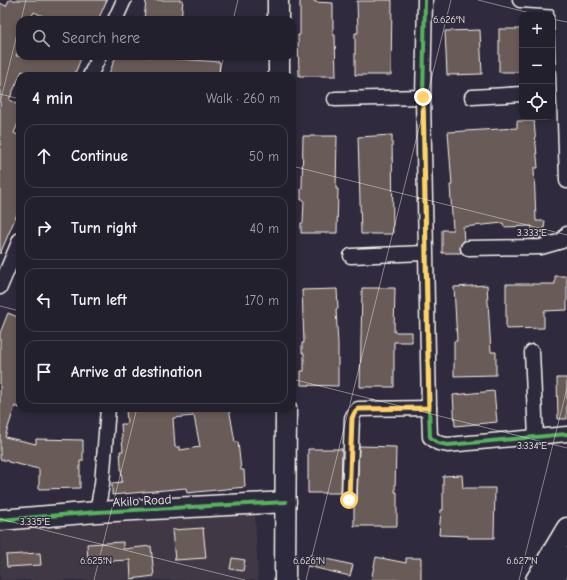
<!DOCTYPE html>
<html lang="en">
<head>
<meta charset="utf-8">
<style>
  body { margin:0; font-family:"Comic Neue",sans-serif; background:#2b2836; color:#f1f3f6 }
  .controls { position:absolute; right:12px; top:12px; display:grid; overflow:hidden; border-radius:8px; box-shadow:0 2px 6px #0003 }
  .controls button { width:36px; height:36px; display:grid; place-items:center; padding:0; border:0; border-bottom:1px solid #403e4a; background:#23202e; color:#f1f3f6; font:20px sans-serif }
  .stop { position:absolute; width:12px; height:12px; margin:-9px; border:3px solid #ffd166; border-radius:50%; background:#fff }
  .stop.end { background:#ffd166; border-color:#fff; box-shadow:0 1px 4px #0008 }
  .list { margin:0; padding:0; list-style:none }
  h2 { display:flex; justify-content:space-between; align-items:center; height:52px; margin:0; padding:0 16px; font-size:17px }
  h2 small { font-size:13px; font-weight:400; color:#a3a3aa }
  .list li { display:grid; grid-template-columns:26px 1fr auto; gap:12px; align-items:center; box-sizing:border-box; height:64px; margin:0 8px 8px; padding:0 8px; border:1px solid #403e4a; border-radius:12px }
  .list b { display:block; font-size:15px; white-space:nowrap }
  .list em { font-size:13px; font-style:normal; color:#a3a3aa }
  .icon { flex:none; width:22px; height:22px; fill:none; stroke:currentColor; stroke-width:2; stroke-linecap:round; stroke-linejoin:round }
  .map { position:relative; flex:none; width:567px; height:580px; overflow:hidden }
  .search { position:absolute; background:#23202e; box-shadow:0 2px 6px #0003; left:16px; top:16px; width:280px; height:44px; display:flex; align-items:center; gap:10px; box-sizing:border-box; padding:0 14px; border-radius:12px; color:#a3a3aa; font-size:15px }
  .panel { position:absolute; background:#23202e; box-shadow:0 2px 6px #0003; left:16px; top:72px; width:280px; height:340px; border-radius:12px }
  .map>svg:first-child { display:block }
  .built { fill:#403945 }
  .building { fill:#695c58; stroke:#f4f1e8; fill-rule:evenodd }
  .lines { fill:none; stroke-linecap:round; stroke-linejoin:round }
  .street-casing { stroke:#f4f1e8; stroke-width:17 }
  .secondary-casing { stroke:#f4f1e8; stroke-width:23 }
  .street { stroke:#2f2a3d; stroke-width:14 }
  .secondary { stroke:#2f2a3d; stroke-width:20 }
  .cycleway-casing { stroke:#2f2a3d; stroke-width:6 }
  .cycleway { stroke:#56b35d; stroke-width:4 }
  .route { stroke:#ffd166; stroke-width:5 }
  .ticks { fill:none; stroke:#f4f1e8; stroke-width:1; stroke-opacity:0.45 }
  .labels { text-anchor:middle; stroke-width:3; stroke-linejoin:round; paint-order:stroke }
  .street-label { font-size:13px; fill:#f4f1e8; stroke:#2f2a3d }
  .ticks-label { font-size:10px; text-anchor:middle; fill:#f4f1e8; stroke:#2f2a3d; stroke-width:3; stroke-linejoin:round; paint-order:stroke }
</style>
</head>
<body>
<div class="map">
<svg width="567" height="580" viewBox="0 0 567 580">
  <rect width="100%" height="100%" fill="#2f2a3d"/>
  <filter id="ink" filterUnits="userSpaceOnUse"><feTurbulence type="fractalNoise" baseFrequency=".025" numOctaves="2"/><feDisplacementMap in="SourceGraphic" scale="8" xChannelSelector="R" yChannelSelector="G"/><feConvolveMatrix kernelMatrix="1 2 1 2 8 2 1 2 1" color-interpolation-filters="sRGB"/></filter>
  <g filter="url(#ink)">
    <polygon class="built" points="255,514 258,580 0,580 0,531"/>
    <g class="building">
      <polygon points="9,0 107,0 98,20 51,20 34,12 30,20 20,20 20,47 16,56 82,56 74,76 33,76 22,71 9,100 20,106 20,119 14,133 20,136 20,207 0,254 0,3 6,6"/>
      <polygon points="146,0 183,0 181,20 144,20"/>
      <polygon points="300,0 315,0 315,2 333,3 333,35 335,35 336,76 299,76 298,35 300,35"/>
      <polygon points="375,0 392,0 391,75 355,75 355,33 358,33 357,1 375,1"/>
      <rect x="499" y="29" width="23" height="43"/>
      <polygon points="480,30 482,74 447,75 445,31"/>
      <polygon points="116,56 138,56 220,62 219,76 108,76"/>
      <polygon points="517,121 534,121 538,168 534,168 536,221 545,221 543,237 531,239 532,226 504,227 503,223 463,227 464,241 460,248 461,253 442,253 442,230 453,230 450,185 452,185 448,132 517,128"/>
      <polygon points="392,135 393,234 361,234 358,137"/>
      <polygon points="303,136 337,136 336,189 338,189 337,233 301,233 301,223 303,223 304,200 301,200 301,189 302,189"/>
      <polygon points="555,276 567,276 567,310 544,311 544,328 506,329 506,284 555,284"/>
      <polygon points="487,285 491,352 496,352 496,375 454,376 454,341 457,341 454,287"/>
      <polygon points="362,288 395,288 394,332 412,332 412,342 394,342 394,387 360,387"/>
      <polygon points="337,289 338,309 336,309 338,344 338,386 301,385 301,371 304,371 304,353 302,353 302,343 304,343 302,290"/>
      <polygon points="8,313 20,318 20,408 15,406 5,437 36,444 36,439 83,440 83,461 80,461 80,488 39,489 39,469 8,462 8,461 0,459 0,333"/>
      <polygon points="557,378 567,378 567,419 558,419"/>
      <polygon points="494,391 497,422 455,426 453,395"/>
      <path d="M126,408h103l6,34h3l3,28h3l1,17 -58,6 -1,-5 -74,7v-12l10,-1 -2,-31h3l-2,-27h6zM194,416l6,31 -20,3v-3h-5l-2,-29z"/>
      <polygon points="359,446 396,447 395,492 397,492 397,526 354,526 354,506 357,499"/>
      <polygon points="308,449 342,449 341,493 308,493"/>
      <polygon points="462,475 463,488 495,488 494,538 468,538 468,536 439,535 441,510 443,510 443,476"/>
      <polygon points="203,528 206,558 175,560 172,530"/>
      <polygon points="123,542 123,549 151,546 154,576 131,579 130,560 88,562 87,544"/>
      <polygon points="40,553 41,565 7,567 6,555"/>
      <polygon points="310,555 353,565 350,576 307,566"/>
      <polygon points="376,557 406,563 406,558 421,558 421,580 371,580"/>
      <polygon points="232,558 245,560 243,571 230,569"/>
    </g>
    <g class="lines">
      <g class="street-casing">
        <g id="street">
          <polyline points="425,0 423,97 429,408 430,437 438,443 448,445 567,434"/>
          <polyline points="520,0 567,3"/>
          <polyline points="561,3 567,181"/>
          <polyline points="115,20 124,0"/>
          <polyline points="90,76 99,56"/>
          <polyline points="472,97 522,94"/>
          <polyline points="335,99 423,97"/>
          <polyline points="468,248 541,247 562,241 567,234"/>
          <polyline points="351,256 425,253"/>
          <polyline points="0,287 20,240"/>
          <polyline points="532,352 536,437"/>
          <polyline points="349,499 352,418 355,412 358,409 429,408"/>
          <polyline points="97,512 102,484 108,408"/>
        </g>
      </g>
      <g class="secondary-casing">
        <g id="secondary">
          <polyline points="278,0 278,20"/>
          <polyline points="279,56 279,76"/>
          <polyline points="0,520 97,512 286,502"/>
          <polyline points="285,580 286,408"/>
          <polyline points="536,580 567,528"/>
          <polyline points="554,580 567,558"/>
        </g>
      </g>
      <use href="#street" class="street"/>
      <use href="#secondary" class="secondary"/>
      <g class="cycleway-casing">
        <g id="cycleway">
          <polyline points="425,0 423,97 429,408 430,437 438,443 448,445 567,434"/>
          <polyline points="0,520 97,512 286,502"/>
        </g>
      </g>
      <use href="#cycleway" class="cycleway"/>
    </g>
  </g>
  <g class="lines" filter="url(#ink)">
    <polyline class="route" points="349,500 352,418 355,412 358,409 429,408 423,97"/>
  </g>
  <path class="ticks" d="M478,0l60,15M552,19l15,3M21,20l5,-20M233,20l5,-20M219,76l5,-20M0,94l20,5M0,103l20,-81M292,166l275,69M0,306l20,5M292,379l275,69M0,519l245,61M94,580l43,-172M306,580l145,-580M519,580l48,-192"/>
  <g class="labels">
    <g class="street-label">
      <text transform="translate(142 500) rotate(-3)" y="5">Akilo Road</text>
    </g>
  </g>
  <g class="ticks-label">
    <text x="449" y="23">6.626°N</text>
    <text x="532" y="236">3.333°E</text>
    <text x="532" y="449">3.334°E</text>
    <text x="35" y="525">3.335°E</text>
    <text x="96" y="564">6.625°N</text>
    <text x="309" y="564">6.626°N</text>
    <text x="522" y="564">6.627°N</text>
  </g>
</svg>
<div class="controls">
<button>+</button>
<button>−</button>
<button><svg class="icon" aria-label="locate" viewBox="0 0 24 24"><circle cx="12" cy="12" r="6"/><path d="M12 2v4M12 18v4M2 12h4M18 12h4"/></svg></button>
</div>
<div class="stop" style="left:349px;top:500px"></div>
<div class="stop end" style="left:423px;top:97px"></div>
<div class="search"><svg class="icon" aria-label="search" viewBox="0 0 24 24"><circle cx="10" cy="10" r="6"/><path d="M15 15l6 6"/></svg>Search here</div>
<section class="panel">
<h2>4 min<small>Walk · 260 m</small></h2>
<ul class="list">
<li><svg class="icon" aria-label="ahead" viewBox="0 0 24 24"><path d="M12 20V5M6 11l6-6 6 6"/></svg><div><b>Continue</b></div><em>50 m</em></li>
<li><svg class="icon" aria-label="right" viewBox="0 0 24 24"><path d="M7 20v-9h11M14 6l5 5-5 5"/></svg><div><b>Turn right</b></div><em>40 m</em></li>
<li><svg class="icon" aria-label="left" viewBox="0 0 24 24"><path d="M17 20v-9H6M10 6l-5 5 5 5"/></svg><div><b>Turn left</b></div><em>170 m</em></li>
<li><svg class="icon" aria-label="arrive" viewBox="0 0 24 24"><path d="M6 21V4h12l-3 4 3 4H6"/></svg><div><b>Arrive at destination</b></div></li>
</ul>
</section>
</div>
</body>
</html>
